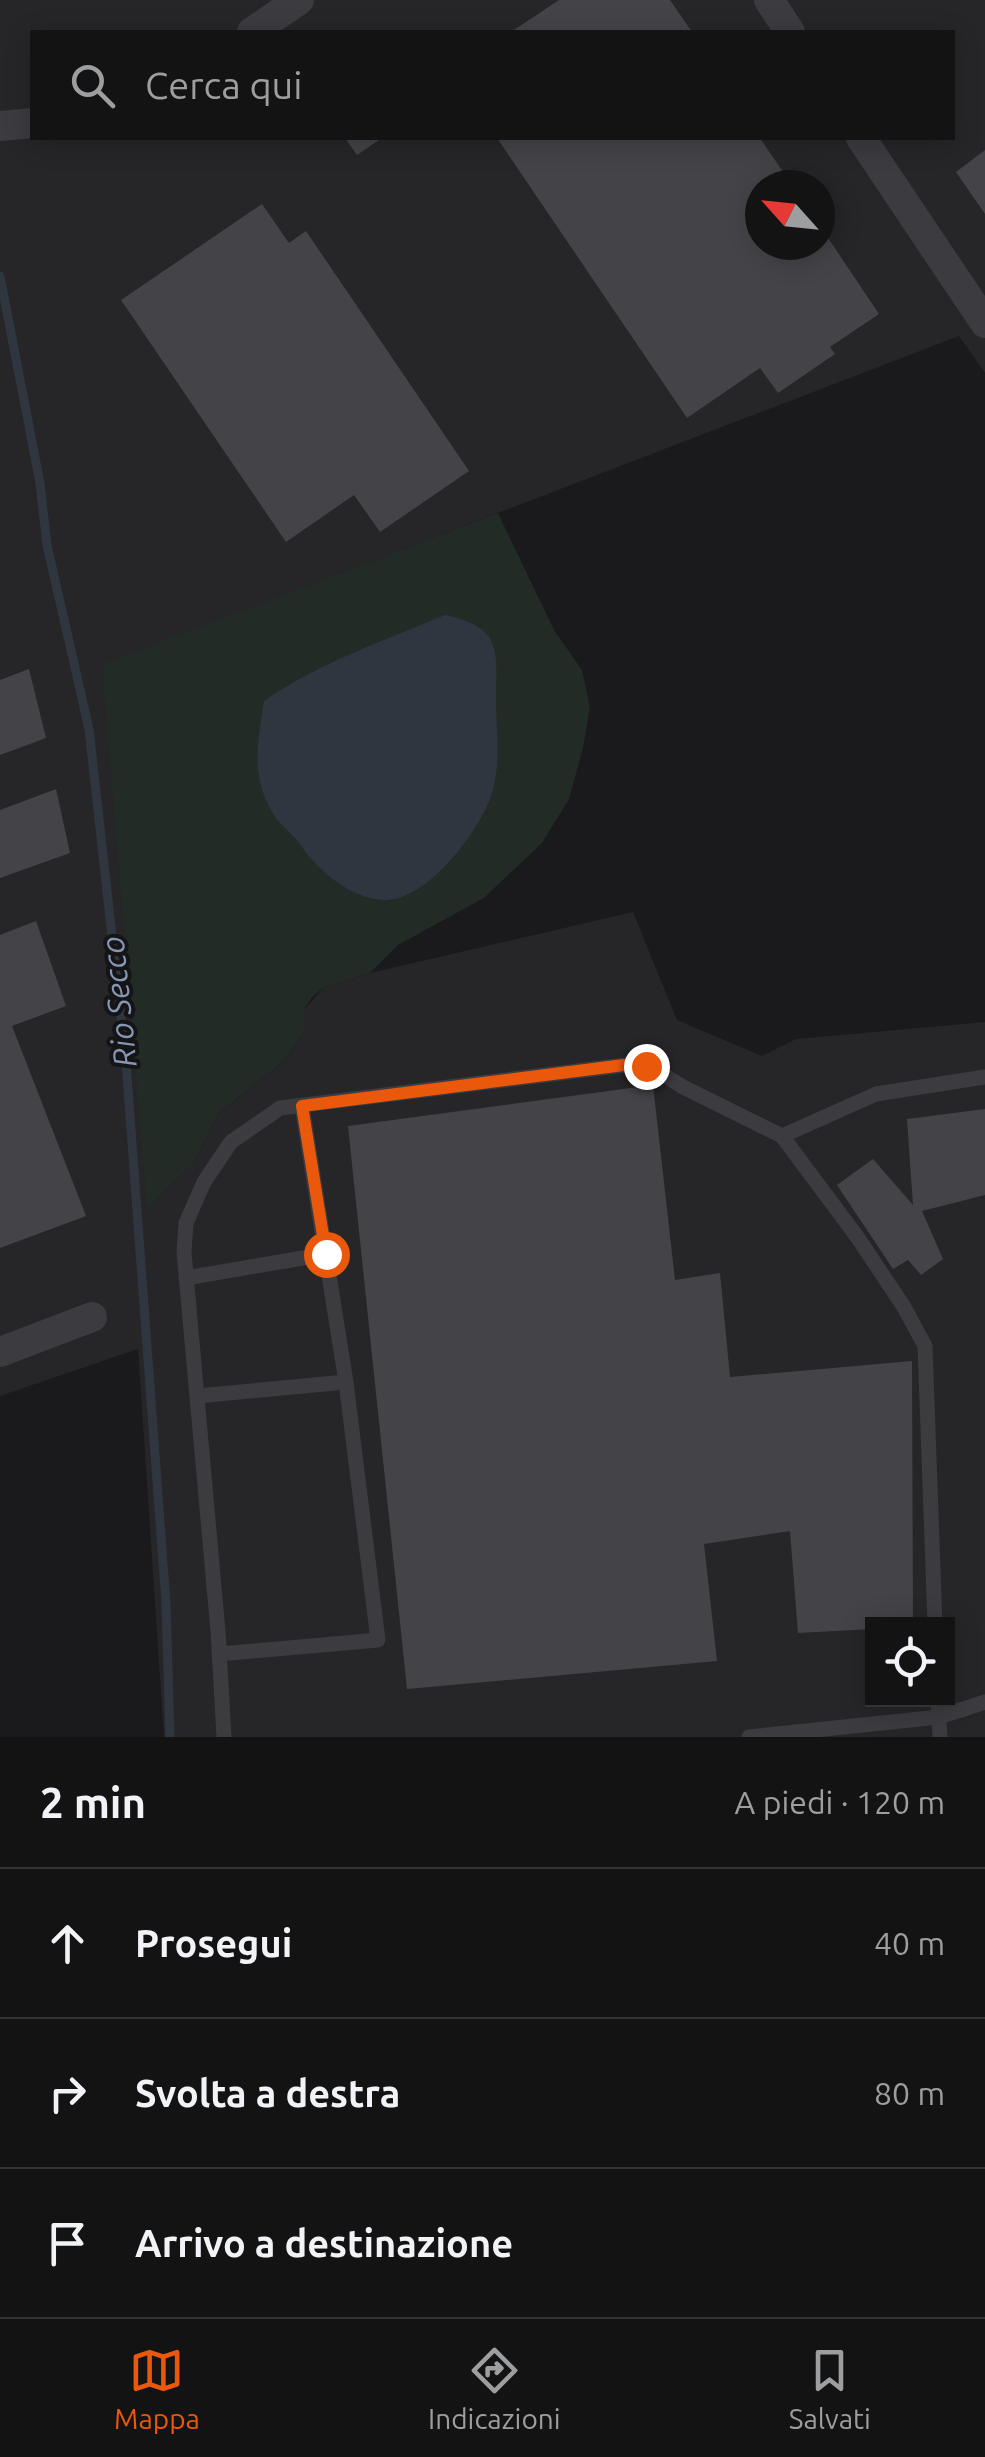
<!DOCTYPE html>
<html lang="it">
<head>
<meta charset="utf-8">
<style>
  body { margin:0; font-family:Ubuntu,sans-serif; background:#1d1c1d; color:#f1f3f6 }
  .controls { position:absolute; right:30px; bottom:30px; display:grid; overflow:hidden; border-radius:0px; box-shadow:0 5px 25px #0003 }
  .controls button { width:90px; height:90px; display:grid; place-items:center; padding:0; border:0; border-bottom:2px solid #333234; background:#141314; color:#f1f3f6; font:50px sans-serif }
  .compass { position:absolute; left:745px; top:170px; width:90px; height:90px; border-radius:50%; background:#141314; box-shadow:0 5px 25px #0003; rotate:297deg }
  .stop { position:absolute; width:30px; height:30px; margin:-22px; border:8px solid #ea580c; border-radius:50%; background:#fff }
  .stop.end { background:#ea580c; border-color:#fff; box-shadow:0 2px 10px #0008 }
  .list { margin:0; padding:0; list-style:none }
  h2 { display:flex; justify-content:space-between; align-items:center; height:130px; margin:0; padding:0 40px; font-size:42px }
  h2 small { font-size:32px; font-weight:400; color:#9d9ea0 }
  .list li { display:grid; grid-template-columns:65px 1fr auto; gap:30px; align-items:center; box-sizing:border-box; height:150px; padding:0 40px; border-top:2px solid #333234 }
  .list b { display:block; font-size:38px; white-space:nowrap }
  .list em { font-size:32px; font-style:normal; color:#9d9ea0 }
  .icon { flex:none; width:55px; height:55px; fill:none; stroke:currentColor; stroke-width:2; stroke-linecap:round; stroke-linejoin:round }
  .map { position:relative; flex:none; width:985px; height:1737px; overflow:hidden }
  .search { position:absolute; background:#141314; box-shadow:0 5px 25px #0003; left:30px; right:30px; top:30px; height:110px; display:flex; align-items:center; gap:25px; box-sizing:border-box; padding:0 35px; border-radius:0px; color:#9d9ea0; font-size:38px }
  .sheet { height:580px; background:#141314 }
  nav { display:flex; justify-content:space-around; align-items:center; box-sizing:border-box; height:140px; border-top:2px solid #333234; background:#141314; font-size:28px; color:#9d9ea0 }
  nav a { display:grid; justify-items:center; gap:5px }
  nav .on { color:#ea580c }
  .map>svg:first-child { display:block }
  .built { fill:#262528; fill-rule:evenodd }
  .green { fill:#232b26 }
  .water { fill:#30363f }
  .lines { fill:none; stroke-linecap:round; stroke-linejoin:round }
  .stream { stroke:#30363f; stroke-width:9 }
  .building { fill:#444448 }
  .lane { stroke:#3b3b40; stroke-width:15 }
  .street { stroke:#3b3b40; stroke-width:30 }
  .route { stroke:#ea580c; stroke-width:12 }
  .labels { text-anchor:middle; stroke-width:8; stroke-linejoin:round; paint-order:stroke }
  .water-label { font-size:32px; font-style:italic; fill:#8697b3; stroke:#151416 }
</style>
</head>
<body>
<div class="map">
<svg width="985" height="1737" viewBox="0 0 985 1737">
  <rect width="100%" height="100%" fill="#1a191b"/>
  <path class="built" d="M0,0h985v373l-26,-37 -857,329 91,499 26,-51 66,-53 19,-28v-22l19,-22 47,-15 263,-61 44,108 85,36 34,-17 189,-17v715h-821l-26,-388 -138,47zM32,32h920v106h-920zM760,185h60v60h-60zM872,1624h76v76h-76z"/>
  <polygon class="green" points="498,513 554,630 582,670 590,707 583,748 569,799 542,843 484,898 398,945 370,973 323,988 312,997 304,1010 304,1032 285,1060 219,1113 193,1164 147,1208 102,664"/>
  <path class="water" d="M445,615c59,13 51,36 51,85 0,33 6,67 -6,99 -14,36 -64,103 -107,101 -33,-2 -64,-29 -81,-53 -8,-13 -23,-22 -30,-35 -22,-38 -14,-71 -8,-111 54,-38 120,-60 181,-86z"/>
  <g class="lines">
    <polyline class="stream" points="0,276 40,483 47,545 89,729 126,1062 166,1603 170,1737"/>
  </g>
  <g class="building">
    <polygon points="559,0 670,0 692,32 511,32"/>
    <polygon points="345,138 382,138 357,155"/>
    <polygon points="497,138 760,138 792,185 760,185 760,245 820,245 820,226 879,314 830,347 835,354 778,393 760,368 687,418"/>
    <polygon points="985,150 985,214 956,172"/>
    <polygon points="262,204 289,243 306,231 469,471 380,532 354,495 286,542 121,300"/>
    <polygon points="29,669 46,738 0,755 0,680"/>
    <polygon points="56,789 70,853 0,878 0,810"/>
    <polygon points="36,921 66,1006 12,1026 86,1216 0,1248 0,935"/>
    <polygon points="653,1085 675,1280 720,1273 730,1377 912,1361 913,1624 872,1624 872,1629 798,1633 790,1531 704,1544 717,1661 407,1689 348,1126"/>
    <polygon points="985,1109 985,1195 922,1211 943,1259 921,1275 908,1260 893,1269 837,1185 873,1159 913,1205 907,1119"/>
  </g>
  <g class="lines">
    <g class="lane">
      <polyline points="302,1106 346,1382"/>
      <polyline points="782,1136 876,1094 985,1077"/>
      <polyline points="186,1278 326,1254"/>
      <polyline points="197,1396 346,1382 378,1640 220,1654"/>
      <polyline points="938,1700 940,1737"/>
      <polyline points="224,1737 218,1631 184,1252 186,1223 204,1182 231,1142 280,1108 633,1064 646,1066 661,1073 683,1087 782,1136 858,1238 904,1307 925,1346 935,1624"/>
      <polyline points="749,1737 939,1717 985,1702"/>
    </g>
    <g class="street">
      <polyline points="769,0 790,32"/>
      <polyline points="252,32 299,0"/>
      <polyline points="0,126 32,123"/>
      <polyline points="861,138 985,323"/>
      <polyline points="0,1352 92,1317"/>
    </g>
  </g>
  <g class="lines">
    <polyline class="route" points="326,1254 302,1106 632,1064 646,1066"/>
  </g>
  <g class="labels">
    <g class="water-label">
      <text transform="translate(119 1002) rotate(-96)" y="11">Rio Secco</text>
    </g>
  </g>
</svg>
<div class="controls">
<button><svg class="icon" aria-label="locate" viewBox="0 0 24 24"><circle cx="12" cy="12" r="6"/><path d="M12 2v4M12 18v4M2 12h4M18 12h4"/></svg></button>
</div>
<svg class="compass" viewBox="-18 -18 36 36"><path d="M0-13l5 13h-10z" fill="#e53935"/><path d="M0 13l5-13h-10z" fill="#9d9ea0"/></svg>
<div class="stop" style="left:326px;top:1254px"></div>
<div class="stop end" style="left:646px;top:1066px"></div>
<div class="search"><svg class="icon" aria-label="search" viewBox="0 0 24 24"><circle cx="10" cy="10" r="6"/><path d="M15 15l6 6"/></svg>Cerca qui</div>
</div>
<section class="sheet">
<h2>2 min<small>A piedi · 120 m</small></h2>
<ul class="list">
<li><svg class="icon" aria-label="ahead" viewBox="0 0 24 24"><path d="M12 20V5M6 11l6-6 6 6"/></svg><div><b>Prosegui</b></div><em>40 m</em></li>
<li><svg class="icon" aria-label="right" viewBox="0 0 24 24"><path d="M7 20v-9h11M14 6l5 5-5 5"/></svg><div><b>Svolta a destra</b></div><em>80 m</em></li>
<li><svg class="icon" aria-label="arrive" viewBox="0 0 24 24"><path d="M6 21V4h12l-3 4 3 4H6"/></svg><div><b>Arrivo a destinazione</b></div></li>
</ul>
</section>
<nav>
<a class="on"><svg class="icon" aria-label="map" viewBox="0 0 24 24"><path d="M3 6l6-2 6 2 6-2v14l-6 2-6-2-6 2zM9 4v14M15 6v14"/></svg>Mappa</a>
<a><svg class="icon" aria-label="directions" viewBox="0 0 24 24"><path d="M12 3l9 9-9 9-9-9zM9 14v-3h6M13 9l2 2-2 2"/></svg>Indicazioni</a>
<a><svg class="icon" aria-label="saved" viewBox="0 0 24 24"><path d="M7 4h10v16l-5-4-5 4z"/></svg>Salvati</a>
</nav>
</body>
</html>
